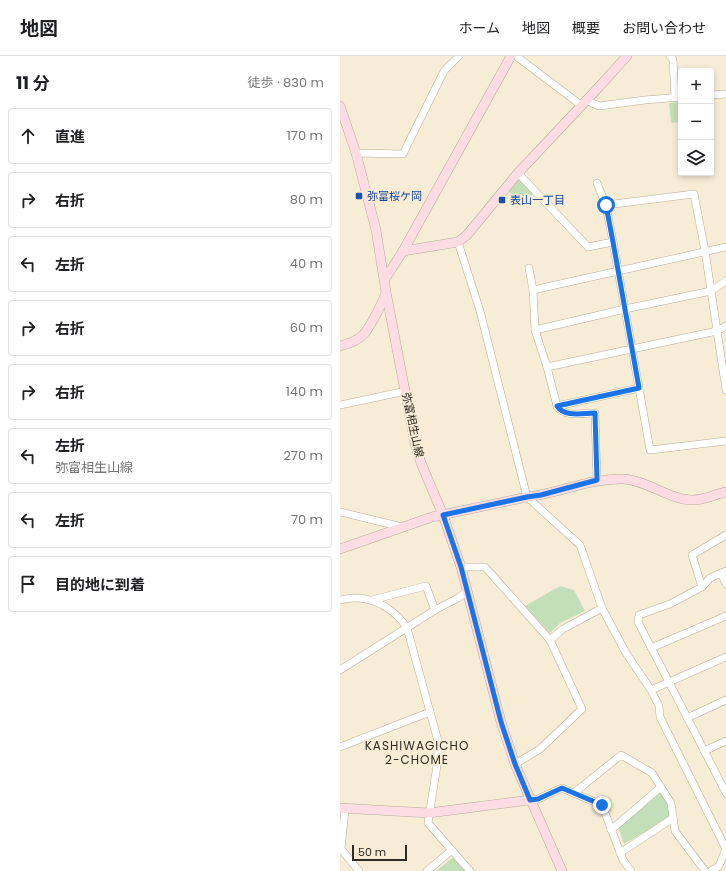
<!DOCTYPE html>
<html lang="ja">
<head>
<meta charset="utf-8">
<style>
  body { margin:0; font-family:Poppins,"Noto Sans JP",sans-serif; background:#f6f6f6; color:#202124 }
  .controls { position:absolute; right:12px; top:12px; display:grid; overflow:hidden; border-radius:4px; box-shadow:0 2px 6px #0003 }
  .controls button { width:36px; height:36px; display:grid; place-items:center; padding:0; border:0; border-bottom:1px solid #e0e0e0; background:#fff; color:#202124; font:20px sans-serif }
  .scale { position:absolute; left:12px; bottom:10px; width:55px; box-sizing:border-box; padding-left:4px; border:2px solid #302c24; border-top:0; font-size:11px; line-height:14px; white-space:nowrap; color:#302c24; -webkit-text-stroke:3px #f7ecd6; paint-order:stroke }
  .stop { position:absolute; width:12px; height:12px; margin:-9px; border:3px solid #1a73e8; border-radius:50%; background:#fff }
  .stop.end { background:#1a73e8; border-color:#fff; box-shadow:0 1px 4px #0008 }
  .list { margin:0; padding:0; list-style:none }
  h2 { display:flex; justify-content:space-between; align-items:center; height:52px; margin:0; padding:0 16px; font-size:17px }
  h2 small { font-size:13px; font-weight:400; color:#757577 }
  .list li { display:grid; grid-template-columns:26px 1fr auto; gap:12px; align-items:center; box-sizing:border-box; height:56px; margin:0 8px 8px; padding:0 8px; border:1px solid #e0e0e0; border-radius:4px }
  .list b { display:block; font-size:15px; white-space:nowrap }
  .list p { margin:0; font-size:13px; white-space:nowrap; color:#757577 }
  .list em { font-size:13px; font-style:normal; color:#757577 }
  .icon { flex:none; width:22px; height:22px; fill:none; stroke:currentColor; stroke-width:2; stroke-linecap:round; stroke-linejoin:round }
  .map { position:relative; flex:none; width:386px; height:815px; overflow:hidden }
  header { display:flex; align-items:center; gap:24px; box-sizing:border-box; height:56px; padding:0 20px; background:#fff; border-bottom:1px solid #e0e0e0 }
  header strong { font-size:19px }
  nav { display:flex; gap:22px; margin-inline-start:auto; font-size:14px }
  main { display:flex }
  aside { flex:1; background:#fff }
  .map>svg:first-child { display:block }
  .green { fill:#c2dfb9 }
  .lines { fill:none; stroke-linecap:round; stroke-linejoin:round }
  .street-casing { stroke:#b7ac97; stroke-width:8 }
  .secondary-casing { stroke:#b7ac97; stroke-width:10 }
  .street { stroke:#fff; stroke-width:7 }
  .secondary { stroke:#fedce4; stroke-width:9 }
  .route { stroke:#1a73e8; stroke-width:5 }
  .transit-dot { fill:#1a4fb4; stroke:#f7ecd6; stroke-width:1.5 }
  .labels { text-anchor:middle; stroke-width:3.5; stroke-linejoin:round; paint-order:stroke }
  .transit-label { font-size:11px; fill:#164399; stroke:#f7ecd6; text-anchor:start }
  .street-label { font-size:11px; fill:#302c24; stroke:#f7ecd6 }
  .neighbourhood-label { font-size:12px; letter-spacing:1px; fill:#302c24; stroke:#f7ecd6 }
</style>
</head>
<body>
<header>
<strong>地図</strong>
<nav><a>ホーム</a><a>地図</a><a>概要</a><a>お問い合わせ</a></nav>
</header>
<main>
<aside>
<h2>11 分<small>徒歩 · 830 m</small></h2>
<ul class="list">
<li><svg class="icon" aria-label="ahead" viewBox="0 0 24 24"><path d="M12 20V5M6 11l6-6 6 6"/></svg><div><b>直進</b></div><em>170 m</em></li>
<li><svg class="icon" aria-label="right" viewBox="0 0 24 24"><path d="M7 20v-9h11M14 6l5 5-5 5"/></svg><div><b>右折</b></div><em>80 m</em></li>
<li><svg class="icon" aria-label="left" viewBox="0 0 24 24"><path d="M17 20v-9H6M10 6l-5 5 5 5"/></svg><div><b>左折</b></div><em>40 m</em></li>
<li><svg class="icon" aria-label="right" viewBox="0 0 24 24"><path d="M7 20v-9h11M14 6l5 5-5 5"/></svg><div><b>右折</b></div><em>60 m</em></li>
<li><svg class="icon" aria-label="right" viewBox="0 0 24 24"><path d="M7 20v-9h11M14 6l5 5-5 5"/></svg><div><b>右折</b></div><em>140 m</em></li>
<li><svg class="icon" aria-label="left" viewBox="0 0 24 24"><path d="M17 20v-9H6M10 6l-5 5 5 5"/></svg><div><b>左折</b><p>弥富相生山線</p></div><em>270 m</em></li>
<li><svg class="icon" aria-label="left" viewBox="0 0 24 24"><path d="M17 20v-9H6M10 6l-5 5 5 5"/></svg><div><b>左折</b></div><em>70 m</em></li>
<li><svg class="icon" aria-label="arrive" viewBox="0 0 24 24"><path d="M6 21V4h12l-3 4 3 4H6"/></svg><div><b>目的地に到着</b></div></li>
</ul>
</aside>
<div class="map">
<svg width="386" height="815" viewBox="0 0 386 815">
  <rect width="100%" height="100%" fill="#f7ecd6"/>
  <g class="green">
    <polygon points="341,46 341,66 331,67 329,47"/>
    <polygon points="178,121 194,138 177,142 167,134"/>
    <polygon points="220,530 234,534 245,555 220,567 210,577 185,550"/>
    <polygon points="321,735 329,748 330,761 284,788 278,770"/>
    <polygon points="115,800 127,815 96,815"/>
  </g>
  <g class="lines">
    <g class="street-casing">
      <g id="street">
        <polyline points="176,0 241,49"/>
        <polyline points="330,0 333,3 335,41"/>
        <polyline points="371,39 386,38"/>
        <polyline points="246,44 259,50 305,44 341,41"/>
        <polyline points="16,97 63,98 104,15 119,0"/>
        <polyline points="178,117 248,191 273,186"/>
        <polyline points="257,127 266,149 273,186 310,394 386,385"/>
        <polyline points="266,149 354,138 365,195 386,334"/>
        <polyline points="118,186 140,255 187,441 240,489 262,552 286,597 311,634 319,650 320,661 386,793 379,810 371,815"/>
        <path d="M189,212l4,22 2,40 12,37 10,39c8,12 26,7 38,7l2,67"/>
        <polyline points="193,234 386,191"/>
        <polyline points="195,274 285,253 371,235 386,225"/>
        <polyline points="207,311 377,275 386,270"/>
        <polyline points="0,349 66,335"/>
        <polyline points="217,350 299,332"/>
        <polyline points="0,456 62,471"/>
        <polyline points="121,511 145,511 210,584 242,653 200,693 175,708"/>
        <polyline points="386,515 370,522 362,531 330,548 299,559 298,566 386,737"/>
        <polyline points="381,518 386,528"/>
        <polyline points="362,531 352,499 386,479"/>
        <path d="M0,544c5,-1 10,-2 15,-2 22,0 41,13 52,30l31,113v18l-10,64 42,48"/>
        <polyline points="32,544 86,530 95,554"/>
        <polyline points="210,584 223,573 262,552"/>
        <polyline points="311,592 386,560"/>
        <polyline points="0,614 95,554 118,542 127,536"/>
        <polyline points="311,634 386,601"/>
        <polyline points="347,662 386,644"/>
        <polyline points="0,691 90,656"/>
        <polyline points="364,695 386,685"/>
        <polyline points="234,737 281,699 312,717 331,747 335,775 365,815"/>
        <polyline points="190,744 198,743 222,732 262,749 283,804 291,815"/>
        <polyline points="5,753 1,793 19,815"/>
        <polyline points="271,774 321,731"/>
        <polyline points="280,797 333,762"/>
        <polyline points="87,815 112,794"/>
      </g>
    </g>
    <g class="secondary-casing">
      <g id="secondary">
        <polyline points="0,50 16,97 36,174 46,236 75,387 81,407 103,459 121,511 161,666 175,708 222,815"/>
        <polyline points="63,195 171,0"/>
        <polyline points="45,223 63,195 118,186 127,179 178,117 258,32 287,0"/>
        <path d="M0,290c8,-2 17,-5 23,-11 7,-7 19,-32 23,-42"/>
        <path d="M0,493l92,-32 95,-20c33,-4 63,-19 96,-18 24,1 46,21 70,21 11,0 23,-6 33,-8"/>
        <polyline points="0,752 89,757 190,744"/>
      </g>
    </g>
    <use href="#street" class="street"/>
    <use href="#secondary" class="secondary"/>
  </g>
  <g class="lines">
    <path class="route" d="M262,749l-40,-17 -24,11 -8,1 -15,-36 -14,-42 -40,-155 -18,-52 84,-18 14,-2 56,-15 -2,-67c-12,0 -30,5 -38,-7l82,-18 -26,-146 -7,-37"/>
  </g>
  <g class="transit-dot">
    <rect x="15" y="136" width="8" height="8" rx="2"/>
    <rect x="158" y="140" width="8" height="8" rx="2"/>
  </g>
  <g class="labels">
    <g class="transit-label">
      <text x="27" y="144">弥富桜ケ岡</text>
      <text x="170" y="148">表山一丁目</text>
    </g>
    <g class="street-label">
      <text transform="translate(73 369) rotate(78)" y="4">弥富相生山線</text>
    </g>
    <g class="neighbourhood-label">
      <text x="77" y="694">KASHIWAGICHO<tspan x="77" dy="14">2-CHOME</tspan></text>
    </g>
  </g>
</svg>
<div class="controls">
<button>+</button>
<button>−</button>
<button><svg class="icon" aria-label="layers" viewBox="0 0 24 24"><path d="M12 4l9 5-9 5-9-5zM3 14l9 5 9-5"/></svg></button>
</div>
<div class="scale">50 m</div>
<div class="stop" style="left:266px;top:149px"></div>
<div class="stop end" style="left:262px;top:749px"></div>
</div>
</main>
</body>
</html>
